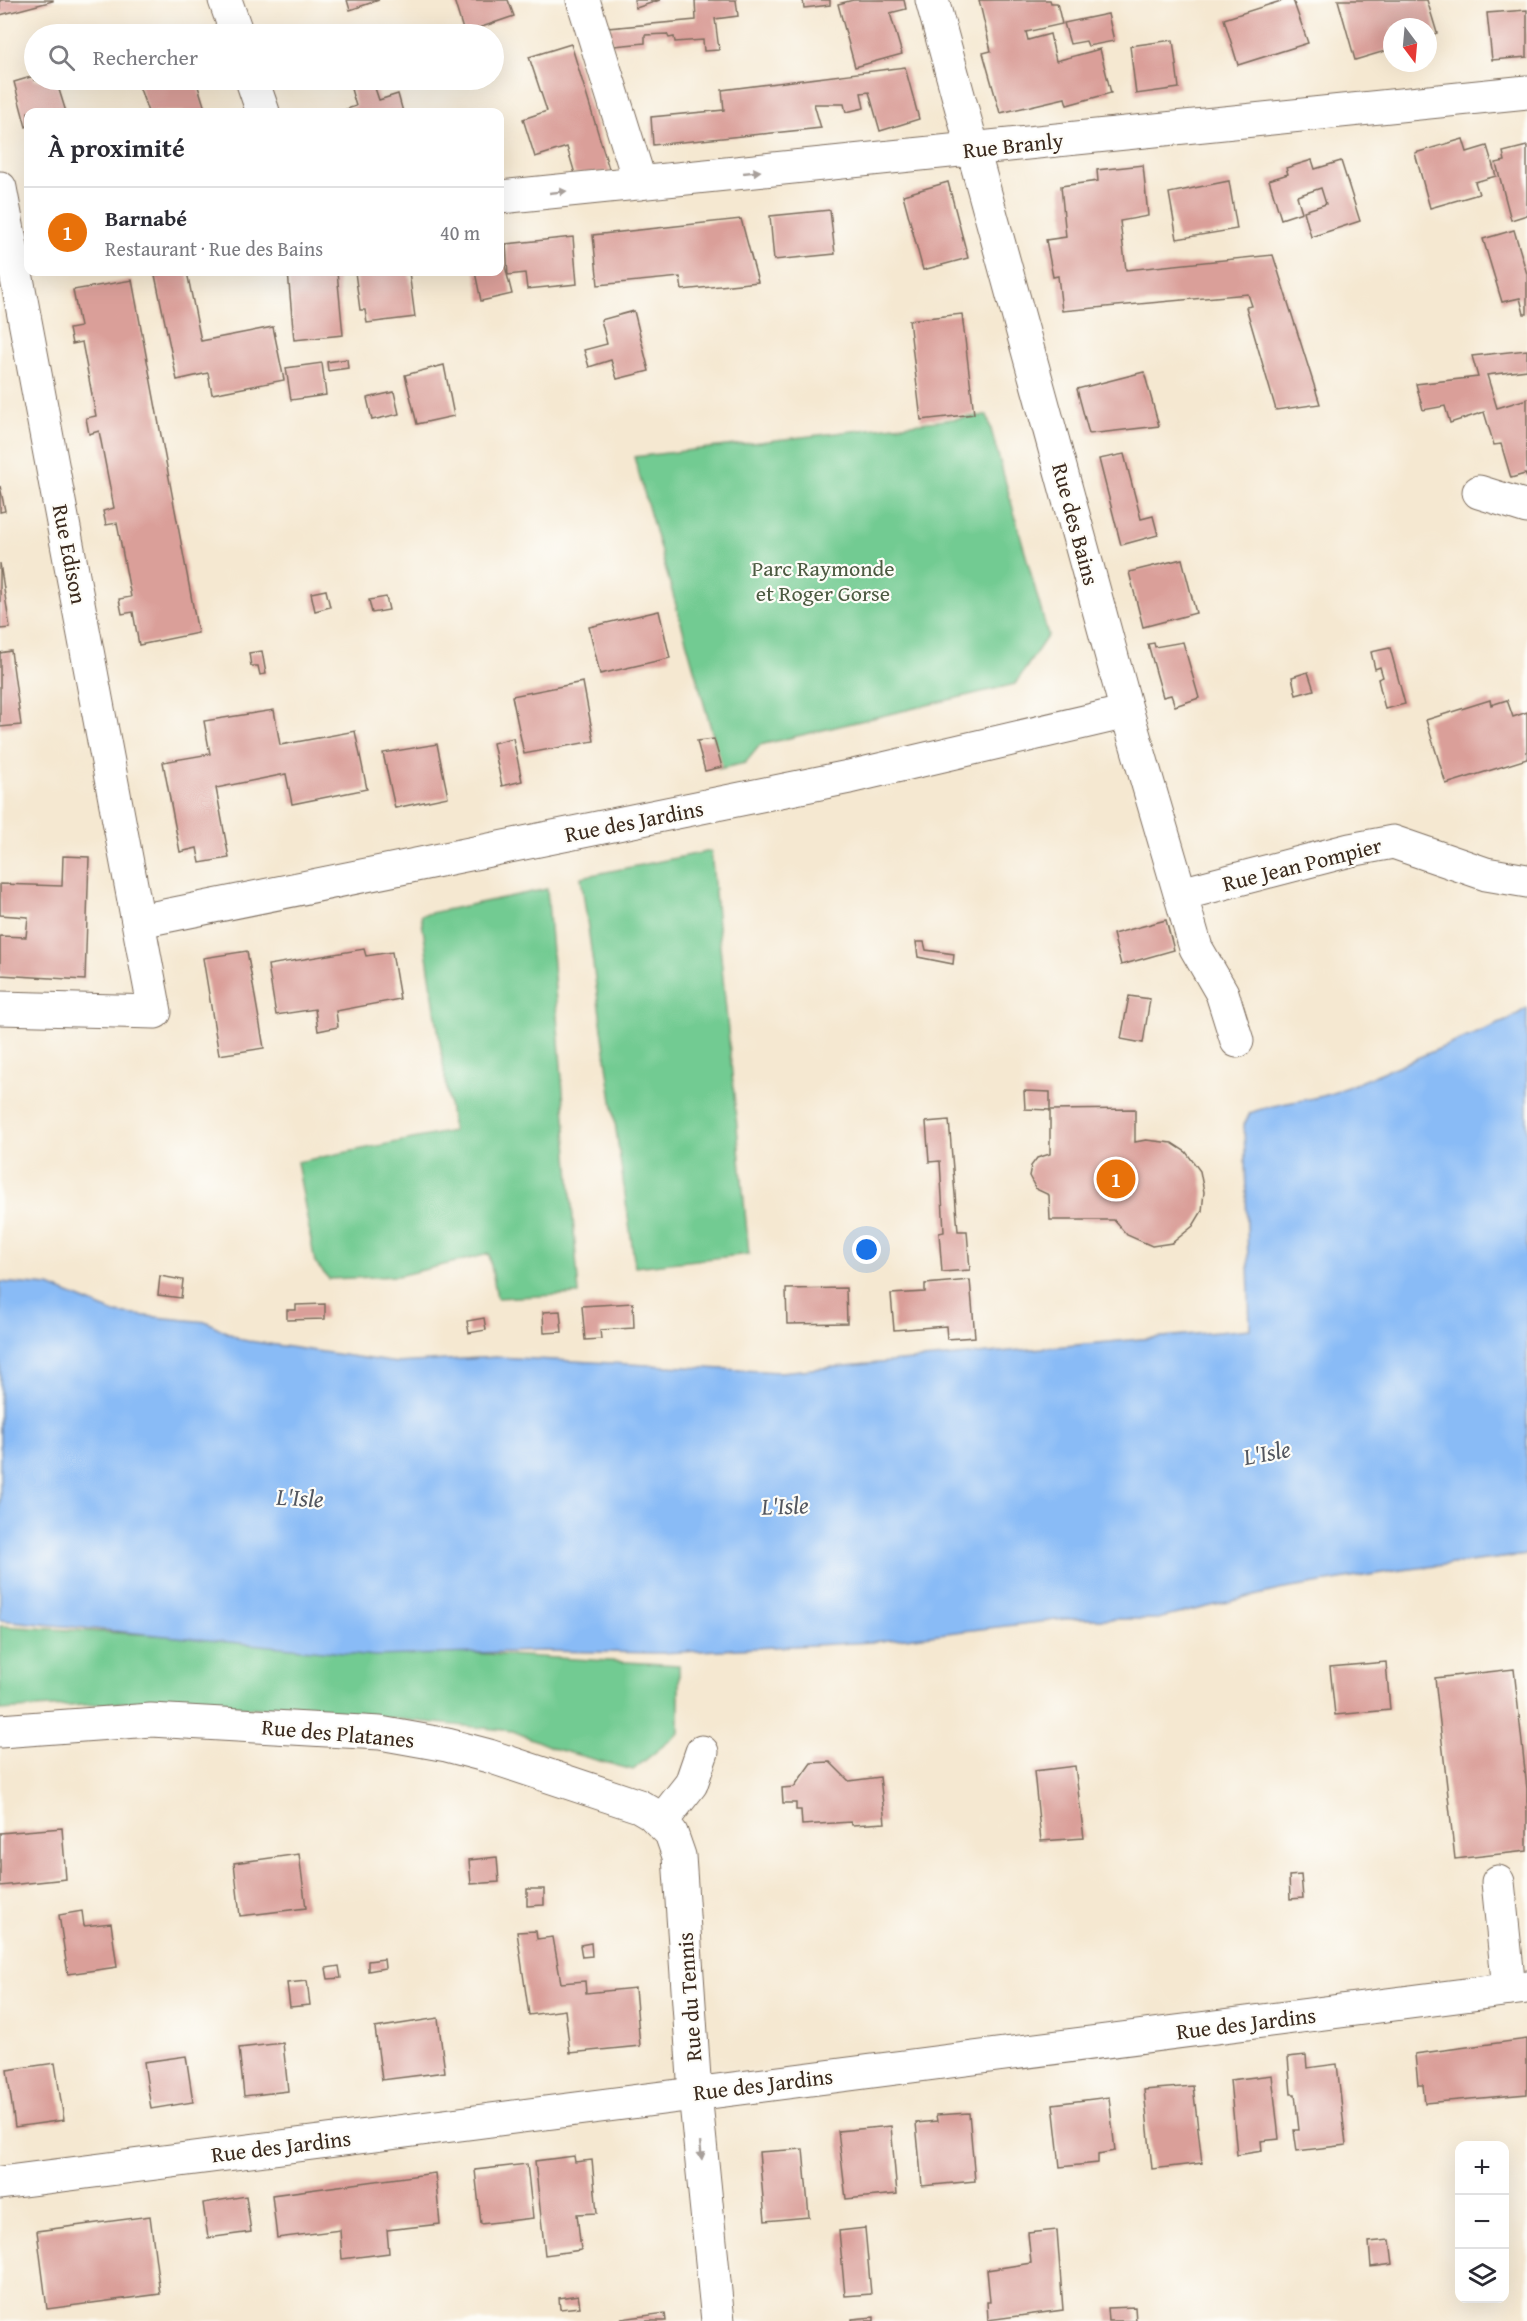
<!DOCTYPE html>
<html lang="fr">
<head>
<meta charset="utf-8">
<style>
  body { margin:0; font-family:"Gentium Book Plus",serif; background:#f7f7f7; color:#2b2b33 }
  .controls { position:absolute; right:18px; bottom:18px; display:grid; overflow:hidden; border-radius:12px; box-shadow:0 6px 24px #0002 }
  .controls button { width:54px; height:54px; display:grid; place-items:center; padding:0; border:0; border-bottom:2px solid #e1e1e2; background:#fff; color:#2b2b33; font:30px sans-serif }
  .compass { position:absolute; left:1383px; top:18px; width:54px; height:54px; border-radius:50%; background:#fff; box-shadow:0 6px 24px #0002; rotate:164deg }
  .you { position:absolute; left:867px; top:1250px; width:21px; height:21px; margin:-15px; border:4px solid #fff; border-radius:50%; background:#1a73e8; box-shadow:0 0 0 9px #1a73e833 }
  .badge { display:grid; place-items:center; width:39px; height:39px; border-radius:50%; background:#1a73e8; color:#fff; font-size:20px; font-weight:700 }
  .pin { position:absolute; translate:-50% -50%; border:3px solid #fff; box-shadow:0 2px 6px #0006 }
  .list { margin:0; padding:0; list-style:none }
  h2 { display:flex; justify-content:space-between; align-items:center; height:78px; margin:0; padding:0 24px; font-size:26px }
  h2 small { font-size:20px; font-weight:400; color:#7c7c81 }
  .list li { display:grid; grid-template-columns:39px 1fr auto; gap:18px; align-items:center; box-sizing:border-box; height:90px; padding:0 24px; border-top:2px solid #e1e1e2 }
  .list b { display:block; font-size:22px; white-space:nowrap }
  .list p { margin:0; font-size:20px; white-space:nowrap; color:#7c7c81 }
  .list em { font-size:20px; font-style:normal; color:#7c7c81 }
  .icon { flex:none; width:33px; height:33px; fill:none; stroke:currentColor; stroke-width:2; stroke-linecap:round; stroke-linejoin:round }
  .map { position:relative; flex:none; width:1527px; height:2321px; overflow:hidden }
  .search { position:absolute; background:#fff; box-shadow:0 6px 24px #0002; left:24px; top:24px; width:480px; height:66px; display:flex; align-items:center; gap:15px; box-sizing:border-box; padding:0 21px; border-radius:33px; color:#7c7c81; font-size:22px }
  .panel { position:absolute; background:#fff; box-shadow:0 6px 24px #0002; left:24px; top:108px; width:480px; height:168px; border-radius:12px }
  .map>svg:first-child { display:block }
  .green { fill:#72cb92; stroke:#567a58; stroke-width:1.5 }
  .water { fill:#89bbf6; stroke:#62728a; stroke-width:1.5 }
  .building { fill:#da9f99 }
  .lines { fill:none; stroke-linecap:round; stroke-linejoin:round }
  .minor-casing { stroke:#7c6c5d; stroke-width:35 }
  .minor { stroke:#fff; stroke-width:33 }
  .oneway { fill:#a79f9a }
  .labels { text-anchor:middle; stroke-width:4.5; stroke-linejoin:round; paint-order:stroke }
  .street-label { font-size:22px; fill:#3b2a1e; stroke:#fdfcf7 }
  .park-label { font-size:22px; fill:#4c5a41; stroke:#fdfcf7 }
  .water-label { font-size:24px; font-style:italic; fill:#52565f; stroke:#fdfcf7 }
</style>
</head>
<body>
<div class="map">
<svg width="1527" height="2321" viewBox="0 0 1527 2321">
  <rect width="100%" height="100%" fill="#fdfcf7"/>
  <filter id="ink" filterUnits="userSpaceOnUse"><feTurbulence type="fractalNoise" baseFrequency=".0167" numOctaves="2"/><feDisplacementMap in="SourceGraphic" scale="12" xChannelSelector="R" yChannelSelector="G"/><feConvolveMatrix kernelMatrix="1 2 1 2 8 2 1 2 1" color-interpolation-filters="sRGB"/></filter>
  <filter id="wash" filterUnits="userSpaceOnUse"><feTurbulence type="fractalNoise" baseFrequency=".008" numOctaves="4" result="noise"/><feDisplacementMap in="SourceGraphic" scale="24" xChannelSelector="R" yChannelSelector="G"/><feGaussianBlur stdDeviation="1.35" result="paint"/><feColorMatrix in="noise" values="0 0 0 0 0 0 0 0 0 0 0 0 0 0 0 0 0 1.4 0 .05"/><feComposite in="paint" operator="in"/></filter>
  <g filter="url(#wash)">
    <rect width="100%" height="100%" fill="#f5e8d1"/>
    <g class="green">
      <polygon points="987,415 1048,635 1015,684 760,745 745,763 718,769 714,739 634,457"/>
      <polygon points="711,851 749,1254 635,1267 581,877"/>
      <polygon points="547,889 579,1294 497,1298 489,1254 398,1276 329,1279 315,1263 297,1162 453,1131 421,915"/>
      <polygon points="0,1626 679,1665 679,1733 633,1770 556,1749 513,1731 319,1711 136,1702 0,1710"/>
    </g>
    <path class="water" d="M1527,1008v547l-133,16 -115,19 -122,29h-92l-193,23 -211,11 -119,-2 -167,5 -375,-36v-338l49,4 66,27 92,9 35,18 155,23 100,-6 283,15 470,-43 -6,-204 6,-12c26,-11 56,-11 83,-20l175,-73z"/>
    <g id="blocks">
      <g class="building">
        <polygon points="0,0 53,0 53,1 0,15"/>
        <polygon points="347,0 379,0 350,10"/>
        <polygon points="454,0 508,0 514,16 464,33"/>
        <polygon points="634,0 660,0 636,8"/>
        <polygon points="695,0 736,0 738,16 715,19 719,50 704,51 703,40 675,42 674,37 669,38 667,34 645,35 645,43 614,46 608,28 696,20"/>
        <polygon points="803,0 830,0 830,5 804,8"/>
        <polygon points="853,0 904,0 906,9 890,13 902,54 855,67 838,4"/>
        <polygon points="979,0 1050,0 1051,3 1057,3 1062,24 1026,32 1028,40 1050,34 1056,61 1100,49 1111,93 1067,105 1065,98 1000,113 983,53 991,51"/>
        <polygon points="1284,0 1293,0 1308,43 1238,65 1224,19"/>
        <polygon points="1338,0 1427,0 1437,33 1428,36 1428,27 1392,27 1392,49 1355,60"/>
        <polygon points="1527,10 1527,57 1492,60 1487,13"/>
        <polygon points="1108,14 1114,41 1088,46 1086,41 1070,44 1064,23"/>
        <polygon points="1173,40 1179,88 1136,94 1130,46"/>
        <polygon points="571,44 610,172 575,174 567,147 535,157 523,119 547,111 529,57"/>
        <polygon points="905,67 919,119 880,131 869,92 861,93 864,108 846,112 844,104 814,104 821,128 653,145 651,117 724,110 722,90"/>
        <polygon points="34,76 34,80 56,80 66,112 28,112 28,126 26,127 14,82"/>
        <polygon points="137,80 196,80 206,112 148,112"/>
        <polygon points="373,82 379,100 398,94 403,112 338,112 356,106 351,89"/>
        <polygon points="1463,139 1467,152 1487,146 1496,176 1475,182 1479,194 1430,208 1415,153"/>
        <polygon points="1527,146 1527,215 1511,220 1496,163 1505,161 1503,152"/>
        <polygon points="1312,160 1315,169 1341,161 1360,221 1311,237 1304,211 1326,204 1321,188 1297,196 1302,212 1281,219 1269,180 1288,174 1286,168"/>
        <polygon points="1143,165 1148,216 1120,221 1126,270 1273,255 1320,404 1276,410 1246,307 1252,306 1248,294 1062,311 1058,276 1053,277 1046,240 1066,237 1061,186 1098,181 1097,170"/>
        <polygon points="1229,181 1237,229 1177,239 1169,193"/>
        <polygon points="948,182 968,258 923,270 903,195"/>
        <polygon points="830,210 835,254 774,260 770,216"/>
        <polygon points="741,219 758,282 682,290 680,277 598,285 593,235"/>
        <polygon points="1514,230 1527,274 1527,314 1524,314 1520,298 1502,302 1483,239"/>
        <polygon points="573,237 577,284 527,289 525,273 508,275 506,244"/>
        <polygon points="500,246 512,294 481,301 475,272 500,272"/>
        <polygon points="175,272 187,272 201,341 273,327 284,380 212,394 208,373 177,380 155,275"/>
        <polygon points="288,272 337,272 343,335 294,340"/>
        <polygon points="355,272 409,272 415,317 367,323 365,310 360,310"/>
        <polygon points="132,280 198,633 139,645 133,612 122,614 119,599 131,597 117,523 106,525 103,511 114,508 99,431 89,434 86,418 96,416 82,342 72,344 69,329 80,327 73,290"/>
        <polygon points="634,311 649,371 617,379 611,360 589,367 584,350 607,344 601,320"/>
        <polygon points="962,314 974,414 921,420 909,320"/>
        <polygon points="1527,350 1527,370 1487,375 1497,408 1527,399 1527,478 1525,474 1511,478 1501,444 1494,445 1484,412 1450,423 1445,406 1423,410 1416,384 1478,377 1472,356"/>
        <polygon points="347,359 348,368 328,371 327,362"/>
        <polygon points="322,363 326,395 291,400 286,368"/>
        <polygon points="444,365 454,416 417,424 405,375"/>
        <polygon points="1144,372 1159,426 1089,434 1077,389"/>
        <polygon points="394,392 399,414 372,420 367,398"/>
        <polygon points="1124,454 1141,519 1153,516 1158,535 1121,545 1099,459"/>
        <polygon points="0,486 5,511 0,512"/>
        <polygon points="1182,559 1196,613 1143,627 1129,572"/>
        <polygon points="0,563 10,628 0,629"/>
        <polygon points="326,590 330,607 315,611 311,593"/>
        <polygon points="386,597 389,610 372,613 369,600"/>
        <polygon points="659,611 670,658 600,674 589,627"/>
        <polygon points="1183,642 1199,698 1175,706 1171,695 1163,697 1148,644 1154,643 1155,647"/>
        <polygon points="1390,648 1405,704 1385,709 1378,679 1383,677 1380,667 1375,669 1371,652"/>
        <polygon points="11,651 21,725 0,727 0,653"/>
        <polygon points="262,651 266,674 260,675 258,666 251,666 249,653"/>
        <polygon points="1308,672 1314,690 1296,695 1292,677"/>
        <polygon points="583,682 594,741 524,754 512,696"/>
        <polygon points="1490,700 1491,705 1507,700 1513,717 1527,712 1527,759 1446,784 1426,720"/>
        <polygon points="274,710 280,745 355,731 367,789 292,804 286,774 216,788 229,858 200,863 197,848 180,852 163,762 210,754 204,721"/>
        <polygon points="513,738 522,781 502,786 493,743"/>
        <polygon points="714,739 722,767 705,771 697,741"/>
        <polygon points="437,744 448,797 395,808 383,753"/>
        <polygon points="63,856 89,857 85,980 0,975 0,936 26,937 28,917 0,915 0,884 62,886"/>
        <polygon points="1166,920 1174,950 1121,965 1113,934"/>
        <polygon points="916,942 924,942 926,950 954,954 953,964 918,957"/>
        <polygon points="364,949 366,956 392,952 400,999 336,1011 338,1027 318,1031 315,1009 276,1015 268,965"/>
        <polygon points="247,951 264,1048 219,1055 203,958"/>
        <polygon points="1129,996 1150,999 1143,1043 1121,1039"/>
        <polygon points="1024,1091 1050,1092 1050,1110 1025,1109"/>
        <polygon points="1135,1109 1135,1142 1146,1140 1172,1143 1186,1152 1200,1171 1204,1192 1202,1211 1193,1226 1172,1243 1152,1246 1127,1235 1114,1220 1050,1220 1049,1195 1036,1189 1029,1176 1031,1166 1037,1158 1050,1154 1050,1110"/>
        <polygon points="949,1120 958,1231 967,1231 970,1270 942,1272 939,1233 944,1232 940,1161 929,1162 926,1122"/>
        <polygon points="160,1276 183,1280 181,1298 158,1295"/>
        <polygon points="970,1280 975,1337 947,1339 946,1326 894,1330 891,1294 925,1292 925,1284"/>
        <polygon points="846,1288 847,1323 787,1324 786,1289"/>
        <polygon points="633,1303 634,1328 600,1330 601,1339 585,1340 582,1306"/>
        <polygon points="325,1304 325,1319 287,1320 287,1310 296,1310 296,1305"/>
        <polygon points="560,1311 562,1332 544,1333 543,1312"/>
        <polygon points="484,1318 486,1330 469,1333 467,1321"/>
        <polygon points="1386,1662 1390,1710 1335,1715 1330,1667"/>
        <polygon points="1514,1669 1527,1789 1527,1851 1455,1859 1435,1678"/>
        <polygon points="830,1762 849,1781 880,1777 885,1823 852,1825 851,1822 802,1825 801,1810 796,1810 796,1803 783,1803 782,1788 794,1787 811,1763"/>
        <polygon points="1075,1766 1084,1838 1041,1841 1034,1771"/>
        <polygon points="62,1828 66,1879 0,1886 0,1833"/>
        <polygon points="299,1854 306,1908 240,1916 234,1863"/>
        <polygon points="497,1857 499,1882 471,1884 469,1860"/>
        <polygon points="1301,1875 1303,1898 1290,1899 1289,1876"/>
        <polygon points="527,1889 544,1889 544,1905 527,1906"/>
        <polygon points="82,1911 84,1926 111,1923 117,1967 68,1974 59,1915"/>
        <polygon points="536,1931 537,1939 553,1937 561,1983 585,1981 586,1993 635,1988 640,2046 570,2053 565,2010 529,2015 517,1932"/>
        <polygon points="591,1943 592,1956 582,1957 580,1945"/>
        <polygon points="384,1959 385,1968 368,1971 368,1961"/>
        <polygon points="339,1966 341,1978 328,1979 326,1968"/>
        <polygon points="307,1981 310,2005 290,2007 287,1983"/>
        <polygon points="438,2018 445,2072 382,2080 375,2028"/>
        <polygon points="1527,2039 1527,2094 1425,2103 1423,2085 1418,2085 1415,2054"/>
        <polygon points="283,2043 288,2091 244,2096 239,2048"/>
        <polygon points="1306,2055 1307,2068 1337,2064 1346,2145 1297,2151 1294,2130 1299,2130 1295,2094 1291,2094 1288,2057"/>
        <polygon points="186,2056 193,2102 151,2109 144,2062"/>
        <polygon points="55,2063 64,2120 15,2127 7,2070"/>
        <polygon points="1272,2075 1279,2139 1261,2141 1262,2151 1237,2155 1230,2080"/>
        <polygon points="1193,2086 1202,2163 1152,2169 1144,2090"/>
        <polygon points="1109,2097 1115,2151 1098,2154 1098,2163 1060,2167 1053,2104"/>
        <polygon points="969,2113 975,2181 922,2186 916,2123 937,2121 936,2115"/>
        <polygon points="891,2126 897,2194 846,2199 838,2131"/>
        <polygon points="803,2149 809,2217 765,2221 759,2152"/>
        <polygon points="574,2156 575,2162 592,2160 597,2213 577,2214 581,2250 545,2255 535,2161"/>
        <polygon points="527,2164 533,2218 481,2224 475,2170"/>
        <polygon points="435,2173 440,2224 387,2230 389,2253 342,2259 340,2230 277,2238 272,2195"/>
        <polygon points="246,2196 251,2232 208,2238 203,2203"/>
        <polygon points="150,2216 160,2294 47,2309 37,2231"/>
        <polygon points="865,2228 871,2294 845,2296 839,2231"/>
        <polygon points="1057,2230 1063,2310 988,2320 987,2302 990,2302 987,2270 1031,2263 1028,2233"/>
        <polygon points="1390,2240 1393,2264 1371,2267 1369,2242"/>
        <polygon points="578,2295 580,2307 560,2309 559,2298"/>
        <polygon points="1135,2307 1136,2321 1108,2321 1107,2308"/>
        <polygon points="665,2313 666,2321 622,2321 621,2319"/>
        <polygon points="874,2317 874,2321 852,2321 852,2319"/>
      </g>
    </g>
  </g>
  <g filter="url(#ink)">
    <use href="#blocks" fill-opacity="0" stroke="#7c6c5d" stroke-width="1.5"/>
    <g class="lines">
      <g class="minor-casing">
        <g id="minor">
          <polyline points="225,0 237,34"/>
          <polyline points="583,0 640,183"/>
          <polyline points="932,0 1127,712 1196,948 1222,993 1237,1041"/>
          <polyline points="252,80 263,112"/>
          <polyline points="0,188 155,1012 0,1008"/>
          <polyline points="500,197 1527,92"/>
          <polyline points="1479,492 1527,507"/>
          <polyline points="1181,894 1350,850 1393,842 1486,874 1527,881"/>
          <polyline points="140,921 849,777 1127,712"/>
          <polyline points="0,1731 151,1720 380,1733 447,1745 489,1756 639,1806 651,1813 671,1833 679,1856 695,2093 718,2321"/>
          <polyline points="661,1822 691,1784 702,1752"/>
          <polyline points="1498,1882 1509,1989"/>
          <polyline points="0,2183 1527,1987"/>
        </g>
      </g>
      <use href="#minor" class="minor"/>
    </g>
    <defs><path id="oneway-solid" d="M-6-.8H1V-3.2L6.5 0L1 3.2V.8H-6Z" transform="scale(1.5)"/></defs>
    <g class="oneway">
      <use href="#oneway-solid" transform="translate(752 172) rotate(-6)"/>
      <use href="#oneway-solid" transform="translate(558 192) rotate(-6)"/>
      <use href="#oneway-solid" transform="translate(701 2151) rotate(84)"/>
    </g>
  </g>
  <g class="labels">
    <g class="street-label">
      <text transform="translate(1013 145) rotate(-6)" y="8">Rue Branly</text>
      <text transform="translate(1076 524) rotate(75)" y="8">Rue des Bains</text>
      <text transform="translate(70 554) rotate(79)" y="8">Rue Edison</text>
      <text transform="translate(634 821) rotate(-11)" y="8">Rue des Jardins</text>
      <text transform="translate(1302 864) rotate(-14)" y="8">Rue Jean Pompier</text>
      <text transform="translate(338 1733) rotate(5)" y="8">Rue des Platanes</text>
      <text transform="translate(689 1997) rotate(-94)" y="8">Rue du Tennis</text>
      <text transform="translate(1246 2023) rotate(-7)" y="8">Rue des Jardins</text>
      <text transform="translate(763 2084) rotate(-7)" y="8">Rue des Jardins</text>
      <text transform="translate(281 2146) rotate(-7)" y="8">Rue des Jardins</text>
    </g>
    <g class="park-label">
      <text x="823" y="576">Parc Raymonde<tspan x="823" dy="25">et Roger Gorse</tspan></text>
    </g>
    <g class="water-label">
      <text transform="translate(1267 1453) rotate(-11)" y="8">L'Isle</text>
      <text transform="translate(300 1498) rotate(3)" y="8">L'Isle</text>
      <text transform="translate(785 1506) rotate(-2)" y="8">L'Isle</text>
    </g>
  </g>
</svg>
<div class="controls">
<button>+</button>
<button>−</button>
<button><svg class="icon" aria-label="layers" viewBox="0 0 24 24"><path d="M12 4l9 5-9 5-9-5zM3 14l9 5 9-5"/></svg></button>
</div>
<svg class="compass" viewBox="-18 -18 36 36"><path d="M0-13l5 13h-10z" fill="#e53935"/><path d="M0 13l5-13h-10z" fill="#7c7c81"/></svg>
<div class="you"></div>
<div class="pin badge" style="left:1116px;top:1179px;background:#e8710a">1</div>
<div class="search"><svg class="icon" aria-label="search" viewBox="0 0 24 24"><circle cx="10" cy="10" r="6"/><path d="M15 15l6 6"/></svg>Rechercher</div>
<section class="panel">
<h2>À proximité<small></small></h2>
<ul class="list">
<li><span class="badge" style="background:#e8710a">1</span><div><b>Barnabé</b><p>Restaurant · Rue des Bains</p></div><em>40 m</em></li>
</ul>
</section>
</div>
</body>
</html>
